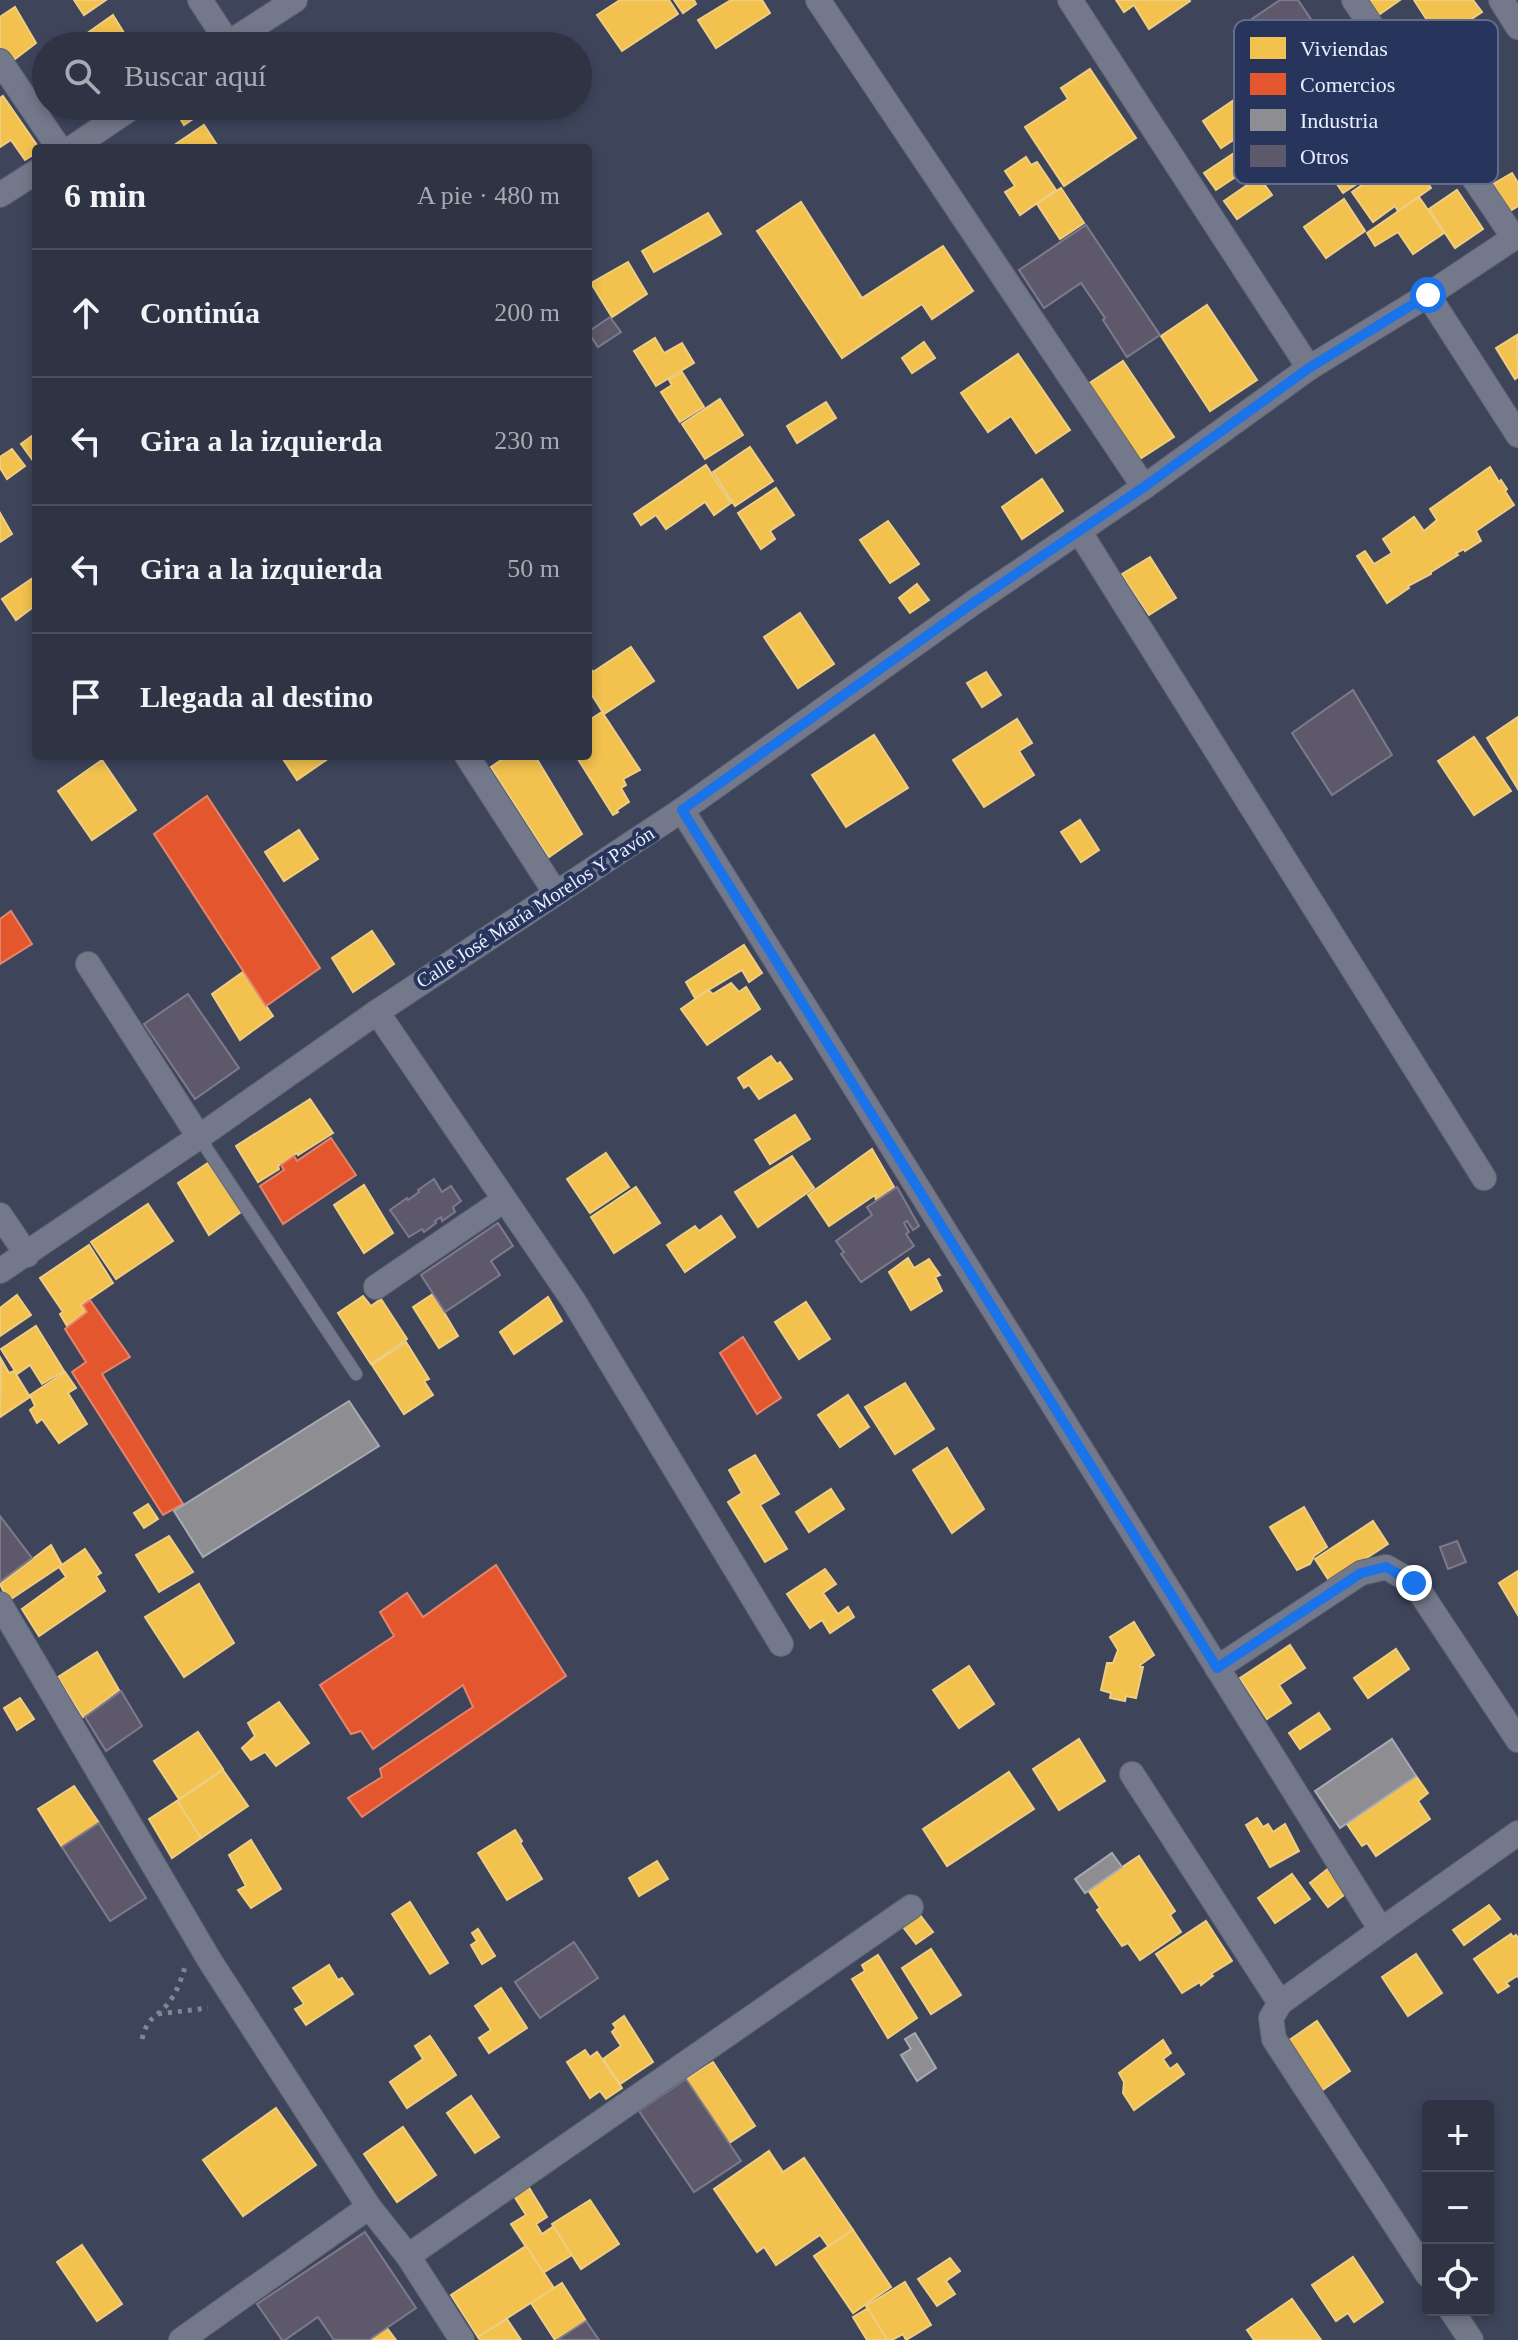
<!DOCTYPE html>
<html lang="es">
<head>
<meta charset="utf-8">
<style>
  body { margin:0; font-family:Georgia,serif; background:#3a3f4f; color:#f1f3f6 }
  .controls { position:absolute; right:24px; bottom:24px; display:grid; overflow:hidden; border-radius:8px; box-shadow:0 4px 12px #0003 }
  .controls button { width:72px; height:72px; display:grid; place-items:center; padding:0; border:0; border-bottom:2px solid #494f5d; background:#2e3444; color:#f1f3f6; font:40px sans-serif }
  .stop { position:absolute; width:24px; height:24px; margin:-18px; border:6px solid #1a73e8; border-radius:50%; background:#fff }
  .stop.end { background:#1a73e8; border-color:#fff; box-shadow:0 2px 8px #0008 }
  .list { margin:0; padding:0; list-style:none }
  h2 { display:flex; justify-content:space-between; align-items:center; height:104px; margin:0; padding:0 32px; font-size:34px }
  h2 small { font-size:26px; font-weight:400; color:#a7aab2 }
  .list li { display:grid; grid-template-columns:52px 1fr auto; gap:24px; align-items:center; box-sizing:border-box; height:128px; padding:0 32px; border-top:2px solid #494f5d }
  .list b { display:block; font-size:30px; white-space:nowrap }
  .list em { font-size:26px; font-style:normal; color:#a7aab2 }
  .icon { flex:none; width:44px; height:44px; fill:none; stroke:currentColor; stroke-width:2; stroke-linecap:round; stroke-linejoin:round }
  .map { position:relative; flex:none; width:1518px; height:2340px; overflow:hidden }
  .search { position:absolute; background:#2e3444; box-shadow:0 4px 12px #0003; left:32px; top:32px; width:560px; height:88px; display:flex; align-items:center; gap:20px; box-sizing:border-box; padding:0 28px; border-radius:44px; color:#a7aab2; font-size:30px }
  .panel { position:absolute; background:#2e3444; box-shadow:0 4px 12px #0003; left:32px; top:144px; width:560px; height:616px; border-radius:8px }
  .map>svg:first-child { display:block }
  .homes { fill:#f2c14e; stroke:#efce82; stroke-width:2 }
  .shops { fill:#e4572e; stroke:#e5846c; stroke-width:2 }
  .industry { fill:#8d8d92; stroke:#a8aab2; stroke-width:2 }
  .building { fill:#5e596a; stroke:#7f7a8b; stroke-width:2 }
  .lines { fill:none; stroke-linecap:round; stroke-linejoin:round }
  .service-casing { stroke:#5e6474; stroke-width:14 }
  .minor-casing { stroke:#5e6474; stroke-width:26 }
  .path { stroke:#7f8593; stroke-width:5; stroke-dasharray:4 6; stroke-linecap:butt }
  .service { stroke:#73798a; stroke-width:12 }
  .minor { stroke:#73798a; stroke-width:24 }
  .route { stroke:#1a73e8; stroke-width:10 }
  .labels { text-anchor:middle; stroke-width:8; stroke-linejoin:round; paint-order:stroke }
  .street-label { font-size:20px; fill:#e8eefd; stroke:#27355c }
  .key { fill:#27355c; stroke:#616c8c; stroke-width:2 }
  .key-label { font-size:22px; fill:#e8eefd }
</style>
</head>
<body>
<div class="map">
<svg width="1518" height="2340" viewBox="0 0 1518 2340">
  <rect width="100%" height="100%" fill="#3e455b"/>
  <g class="homes">
    <polygon points="74,0 106,0 84,15"/>
    <polygon points="620,0 669,0 678,14 622,51 597,15"/>
    <polygon points="674,0 694,0 696,4 683,13"/>
    <polygon points="731,0 762,0 770,13 716,48 698,20"/>
    <polygon points="1116,0 1189,0 1190,1 1149,29 1134,5 1124,12"/>
    <polygon points="1367,0 1400,0 1377,16"/>
    <polygon points="1414,0 1473,0 1482,12 1440,40"/>
    <polygon points="15,7 36,43 11,62 0,47 0,17"/>
    <polygon points="113,15 132,46 84,46 79,39"/>
    <polygon points="1090,69 1136,138 1064,186 1025,127 1068,99 1061,88"/>
    <polygon points="3,96 39,148 36,148 36,153 25,160 11,140 0,147 0,98"/>
    <polygon points="1237,98 1256,125 1221,148 1203,121"/>
    <polygon points="173,106 212,106 184,125"/>
    <polygon points="204,125 219,148 170,148"/>
    <polygon points="1352,134 1377,171 1343,193 1318,156"/>
    <polygon points="1243,147 1255,164 1216,190 1204,173"/>
    <polygon points="1408,153 1431,188 1398,211 1395,206 1373,222 1352,192"/>
    <polygon points="1026,157 1031,165 1037,162 1056,190 1020,215 1005,192 1015,186 1005,171"/>
    <polygon points="1512,173 1518,183 1518,206 1510,211 1493,184"/>
    <polygon points="1259,177 1272,195 1237,219 1224,201"/>
    <polygon points="1061,188 1084,223 1060,239 1037,204"/>
    <polygon points="1457,190 1483,229 1455,248 1429,209"/>
    <polygon points="1419,197 1444,233 1413,254 1398,232 1375,246 1367,233"/>
    <polygon points="1344,199 1365,231 1326,258 1304,227"/>
    <polygon points="801,202 862,298 943,246 973,291 932,319 922,304 842,358 757,231"/>
    <polygon points="708,213 721,234 654,272 642,251"/>
    <polygon points="628,262 647,294 612,317 591,283"/>
    <polygon points="1207,305 1257,380 1210,411 1161,336"/>
    <polygon points="1517,335 1518,377 1515,379 1496,348"/>
    <polygon points="655,338 664,353 682,343 694,363 656,386 634,351"/>
    <polygon points="924,342 935,358 912,373 902,358"/>
    <polygon points="1018,354 1070,430 1036,453 1011,416 988,432 961,393"/>
    <polygon points="1123,361 1174,437 1135,462 1085,386"/>
    <polygon points="682,372 704,407 680,422 661,392 672,385 669,380"/>
    <polygon points="720,399 743,435 705,459 682,424"/>
    <polygon points="826,402 836,418 797,443 787,426"/>
    <polygon points="36,433 36,465 21,444"/>
    <polygon points="750,447 773,481 735,506 713,472"/>
    <polygon points="12,449 25,466 7,479 0,468 0,457"/>
    <polygon points="706,465 731,503 714,515 705,502 666,529 656,515 641,525 634,514"/>
    <polygon points="1490,467 1499,482 1501,480 1507,489 1505,491 1514,505 1476,531 1481,541 1465,551 1464,549 1456,553 1458,555 1431,572 1431,574 1408,586 1409,588 1387,603 1357,556 1365,551 1374,564 1392,553 1383,539 1414,517 1424,531 1437,520 1430,509"/>
    <polygon points="1042,479 1063,511 1022,539 1002,507"/>
    <polygon points="776,488 794,515 770,531 775,539 761,549 738,513"/>
    <polygon points="0,513 12,534 0,542"/>
    <polygon points="888,521 919,564 890,583 860,540"/>
    <polygon points="1150,557 1176,598 1149,615 1122,574"/>
    <polygon points="36,576 36,605 16,620 2,599"/>
    <polygon points="917,584 929,600 910,613 899,598"/>
    <polygon points="800,613 834,664 798,688 764,637"/>
    <polygon points="631,647 654,681 604,714 588,689 588,665 593,672"/>
    <polygon points="986,672 1001,695 982,707 967,683"/>
    <polygon points="602,712 640,770 623,779 626,785 621,788 629,802 617,810 618,812 613,815 576,756 588,756 588,721"/>
    <polygon points="1518,717 1518,789 1487,738"/>
    <polygon points="1017,719 1032,743 1019,751 1034,775 984,807 953,760"/>
    <polygon points="874,735 908,788 846,827 812,775"/>
    <polygon points="1474,737 1511,791 1474,815 1438,761"/>
    <polygon points="281,756 332,756 297,780"/>
    <polygon points="507,756 535,756 582,834 549,857 491,767"/>
    <polygon points="102,760 136,810 92,840 58,791"/>
    <polygon points="1080,820 1099,850 1081,862 1061,832"/>
    <polygon points="299,830 318,859 284,881 265,852"/>
    <polygon points="372,931 394,964 353,992 332,958"/>
    <polygon points="744,945 762,973 749,982 742,970 695,998 686,982"/>
    <polygon points="243,972 273,1016 240,1040 212,994"/>
    <polygon points="731,983 739,992 746,987 760,1009 707,1045 681,1009 708,990 713,994"/>
    <polygon points="771,1056 777,1064 780,1062 792,1079 759,1099 749,1085 744,1088 738,1078"/>
    <polygon points="310,1099 333,1133 298,1155 297,1153 278,1166 279,1169 258,1182 236,1146"/>
    <polygon points="795,1115 810,1139 770,1164 755,1140"/>
    <polygon points="872,1149 894,1187 876,1200 875,1195 829,1226 808,1195"/>
    <polygon points="606,1153 629,1187 590,1213 567,1179"/>
    <polygon points="792,1156 814,1188 758,1227 735,1192"/>
    <polygon points="208,1163 241,1212 209,1235 178,1183"/>
    <polygon points="364,1185 393,1233 364,1253 334,1205"/>
    <polygon points="636,1187 660,1223 614,1253 591,1217"/>
    <polygon points="148,1204 173,1241 116,1279 91,1242"/>
    <polygon points="721,1216 735,1237 685,1272 667,1245 695,1226 699,1231"/>
    <polygon points="89,1245 113,1283 81,1305 86,1312 67,1326 60,1314 63,1312 40,1278"/>
    <polygon points="908,1258 914,1268 929,1259 940,1275 935,1277 942,1291 911,1310 889,1272"/>
    <polygon points="433,1294 458,1336 439,1348 413,1307"/>
    <polygon points="17,1295 31,1315 0,1336 0,1308"/>
    <polygon points="363,1296 371,1306 381,1299 407,1339 371,1364 338,1313"/>
    <polygon points="548,1297 562,1321 514,1354 500,1332"/>
    <polygon points="806,1302 830,1339 799,1359 775,1322"/>
    <polygon points="36,1326 64,1371 42,1384 30,1365 17,1374 1,1349"/>
    <polygon points="406,1342 429,1379 424,1381 433,1395 404,1414 372,1365"/>
    <polygon points="1,1359 9,1373 14,1371 30,1397 0,1417"/>
    <polygon points="65,1372 76,1388 68,1393 87,1424 59,1443 42,1419 37,1423 30,1410 35,1406 30,1395"/>
    <polygon points="905,1383 934,1429 895,1454 865,1407"/>
    <polygon points="848,1395 869,1427 840,1447 818,1415"/>
    <polygon points="947,1448 984,1509 952,1533 913,1470"/>
    <polygon points="755,1455 779,1494 760,1505 787,1549 765,1562 728,1502 742,1493 729,1470"/>
    <polygon points="831,1489 844,1509 809,1532 796,1512"/>
    <polygon points="148,1504 158,1519 144,1528 134,1513"/>
    <polygon points="1304,1507 1327,1547 1314,1556 1310,1564 1297,1570 1270,1527"/>
    <polygon points="1373,1521 1388,1544 1330,1582 1315,1559"/>
    <polygon points="169,1536 193,1572 159,1592 136,1555"/>
    <polygon points="51,1545 62,1565 8,1601 0,1584"/>
    <polygon points="85,1549 101,1573 96,1576 105,1591 39,1636 22,1609 66,1577 59,1567"/>
    <polygon points="825,1569 836,1584 823,1593 838,1614 848,1607 854,1617 830,1633 822,1620 810,1628 787,1594"/>
    <polygon points="1518,1571 1518,1615 1499,1583"/>
    <polygon points="199,1584 234,1643 184,1677 145,1617"/>
    <polygon points="1134,1622 1154,1655 1140,1665 1140,1667 1143,1667 1136,1698 1126,1696 1125,1701 1110,1698 1111,1693 1101,1690 1107,1663 1113,1663 1118,1650 1110,1637"/>
    <polygon points="1290,1645 1305,1668 1279,1685 1291,1703 1267,1719 1240,1678"/>
    <polygon points="1396,1649 1409,1669 1368,1698 1354,1678"/>
    <polygon points="97,1652 119,1690 83,1717 58,1677"/>
    <polygon points="969,1666 994,1704 959,1728 933,1690"/>
    <polygon points="20,1698 34,1719 17,1730 4,1708"/>
    <polygon points="279,1702 309,1743 276,1766 265,1752 251,1760 242,1748 255,1736 248,1723"/>
    <polygon points="1319,1713 1330,1729 1300,1749 1289,1733"/>
    <polygon points="198,1732 223,1769 179,1799 154,1761"/>
    <polygon points="1079,1739 1105,1781 1059,1810 1033,1769"/>
    <polygon points="223,1770 248,1806 201,1838 177,1801"/>
    <polygon points="1009,1772 1034,1809 947,1866 923,1829"/>
    <polygon points="1416,1776 1428,1793 1418,1801 1430,1819 1376,1856 1367,1843 1362,1846 1347,1824"/>
    <polygon points="74,1786 99,1823 62,1847 38,1809"/>
    <polygon points="177,1801 201,1838 172,1858 149,1819"/>
    <polygon points="1257,1818 1263,1827 1268,1824 1273,1832 1285,1824 1299,1851 1270,1867 1246,1825"/>
    <polygon points="515,1830 522,1841 520,1843 542,1879 507,1900 478,1853"/>
    <polygon points="251,1840 281,1889 251,1908 238,1890 246,1886 229,1855"/>
    <polygon points="1139,1856 1175,1911 1170,1915 1181,1932 1140,1960 1128,1943 1122,1946 1097,1910 1100,1908 1088,1890"/>
    <polygon points="657,1861 668,1879 639,1896 629,1878"/>
    <polygon points="1329,1868 1348,1892 1328,1907 1310,1883"/>
    <polygon points="1292,1874 1310,1899 1275,1923 1258,1898"/>
    <polygon points="410,1902 448,1963 430,1974 392,1914"/>
    <polygon points="1489,1905 1500,1919 1464,1945 1453,1930"/>
    <polygon points="917,1911 933,1932 916,1944 900,1923"/>
    <polygon points="1206,1921 1232,1961 1211,1974 1213,1976 1201,1985 1200,1982 1182,1993 1156,1954"/>
    <polygon points="478,1929 495,1956 482,1964 471,1945 477,1941 472,1933"/>
    <polygon points="1511,1934 1513,1937 1516,1935 1518,1938 1518,1977 1517,1976 1506,1983 1509,1986 1498,1993 1474,1959"/>
    <polygon points="931,1949 961,1995 931,2014 902,1968"/>
    <polygon points="1416,1954 1442,1993 1408,2016 1382,1977"/>
    <polygon points="878,1955 917,2018 888,2038 852,1979 865,1971 862,1965"/>
    <polygon points="329,1965 338,1980 342,1978 353,1994 306,2025 295,2009 304,2004 293,1988"/>
    <polygon points="501,1988 527,2028 489,2053 479,2038 491,2030 475,2006"/>
    <polygon points="624,2016 653,2062 620,2084 603,2059 621,2046 612,2032 616,2028 613,2024"/>
    <polygon points="1317,2021 1350,2071 1321,2091 1288,2041"/>
    <polygon points="430,2036 456,2075 407,2108 390,2082 423,2059 415,2046"/>
    <polygon points="1163,2040 1171,2053 1163,2059 1170,2069 1177,2064 1184,2074 1134,2110 1123,2093 1124,2082 1119,2073"/>
    <polygon points="585,2050 590,2057 597,2052 622,2088 606,2099 600,2091 590,2098 567,2062"/>
    <polygon points="713,2062 755,2126 729,2143 686,2079"/>
    <polygon points="471,2096 499,2137 475,2153 447,2113"/>
    <polygon points="276,2108 316,2165 243,2216 203,2160"/>
    <polygon points="403,2127 436,2175 397,2202 364,2154"/>
    <polygon points="769,2151 783,2172 804,2158 853,2230 828,2246 820,2235 776,2265 764,2247 757,2252 714,2189"/>
    <polygon points="528,2186 547,2217 536,2224 542,2234 554,2226 572,2255 543,2273 511,2224 526,2215 514,2196"/>
    <polygon points="590,2200 619,2244 581,2269 552,2224"/>
    <polygon points="853,2230 891,2287 853,2313 814,2256"/>
    <polygon points="82,2245 122,2304 97,2321 57,2262"/>
    <polygon points="526,2246 554,2288 478,2337 451,2295"/>
    <polygon points="1353,2257 1383,2302 1354,2322 1348,2313 1336,2321 1312,2285"/>
    <polygon points="950,2258 960,2271 946,2281 955,2294 937,2306 918,2279"/>
    <polygon points="905,2282 931,2325 906,2340 903,2334 892,2340 887,2340 866,2306"/>
    <polygon points="562,2283 586,2321 555,2340 531,2303"/>
    <polygon points="1292,2299 1321,2340 1254,2340 1247,2330"/>
    <polygon points="868,2308 887,2340 867,2340 853,2317"/>
    <polygon points="507,2319 521,2340 480,2340 478,2337"/>
    <polygon points="387,2328 396,2340 369,2340"/>
  </g>
  <g class="shops">
    <polygon points="207,796 320,968 266,1006 154,834"/>
    <polygon points="11,911 32,944 0,964 0,919"/>
    <polygon points="331,1138 356,1175 283,1224 260,1186 284,1170 281,1165 294,1156 297,1161"/>
    <polygon points="90,1300 130,1357 102,1374 183,1504 163,1515 72,1372 86,1362 65,1329 87,1312 83,1305"/>
    <polygon points="743,1337 781,1398 757,1414 720,1353"/>
    <polygon points="496,1565 566,1676 362,1817 348,1798 382,1777 380,1769 473,1707 463,1685 373,1749 361,1731 351,1734 320,1685 394,1636 380,1612 407,1593 423,1617"/>
  </g>
  <g class="industry">
    <polygon points="349,1401 379,1446 203,1557 174,1511"/>
    <polygon points="1392,1739 1416,1776 1340,1828 1315,1791"/>
    <polygon points="1112,1853 1122,1867 1085,1893 1075,1879"/>
    <polygon points="915,2033 936,2068 917,2081 901,2055 911,2049 905,2039"/>
  </g>
  <g class="building">
    <polygon points="1280,0 1298,0 1325,40 1267,80 1234,31"/>
    <polygon points="1086,225 1160,335 1127,357 1103,320 1105,318 1081,283 1044,308 1019,270"/>
    <polygon points="610,317 621,332 598,347 588,332"/>
    <polygon points="1353,690 1392,755 1332,795 1292,733"/>
    <polygon points="188,994 239,1068 195,1099 144,1024"/>
    <polygon points="434,1179 442,1192 451,1186 461,1201 453,1207 455,1212 442,1221 441,1217 435,1221 436,1223 424,1232 422,1229 409,1237 390,1210 407,1198 408,1200 419,1192 418,1190"/>
    <polygon points="897,1187 919,1226 913,1230 907,1221 904,1223 909,1232 906,1234 914,1246 861,1282 841,1254 844,1252 836,1241 872,1215 867,1207"/>
    <polygon points="498,1223 513,1246 491,1261 500,1275 445,1312 421,1275"/>
    <polygon points="0,1516 32,1558 0,1582"/>
    <polygon points="1457,1541 1466,1562 1448,1569 1440,1547"/>
    <polygon points="121,1691 142,1726 106,1751 85,1717"/>
    <polygon points="99,1823 146,1898 110,1921 62,1847"/>
    <polygon points="574,1942 598,1978 540,2018 515,1982"/>
    <polygon points="686,2079 741,2161 694,2192 639,2111"/>
    <polygon points="365,2232 416,2308 369,2340 334,2340 318,2317 285,2340 282,2340 257,2304"/>
    <polygon points="586,2321 599,2340 557,2340"/>
  </g>
  <g class="lines">
    <g class="service-casing">
      <polyline id="service" points="199,1137 356,1374"/>
    </g>
    <g class="minor-casing">
      <g id="minor">
        <polyline points="200,0 228,43"/>
        <polyline points="818,0 1144,487"/>
        <polyline points="1070,0 1309,368"/>
        <polyline points="1354,0 1514,238"/>
        <polyline points="1501,0 1518,27"/>
        <polyline points="224,46 295,0"/>
        <polyline points="0,61 59,148"/>
        <polyline points="72,148 134,106"/>
        <polyline points="0,195 36,172"/>
        <polyline points="1428,295 1518,435"/>
        <polyline points="1079,531 1484,1178"/>
        <polyline points="467,756 555,892"/>
        <polyline points="682,810 1381,1930 1280,2003 1271,2018 1274,2039 1428,2275"/>
        <polyline points="88,964 199,1137"/>
        <polyline points="377,1012 573,1300 781,1644"/>
        <polyline points="0,1215 27,1255"/>
        <polyline points="0,1271 199,1137 377,1012 682,810 973,603 1144,487 1309,368 1428,295 1518,235"/>
        <polyline points="376,1287 504,1200"/>
        <polyline points="0,1604 210,1961 369,2207 408,2256 462,2340"/>
        <polyline points="1217,1668 1361,1573 1386,1567 1414,1583 1518,1740"/>
        <polyline points="1132,1774 1280,2003"/>
        <polyline points="1381,1930 1518,1833"/>
        <polyline points="408,2256 911,1907"/>
        <polyline points="1451,2310 1471,2340"/>
        <polyline points="181,2340 369,2207"/>
      </g>
    </g>
    <g class="path">
      <polyline points="158,2014 208,2008"/>
      <path d="M142,2039c6,-25 17,-21 30,-41 6,-9 10,-21 13,-31"/>
    </g>
    <use href="#service" class="service"/>
    <use href="#minor" class="minor"/>
  </g>
  <g class="lines">
    <polyline class="route" points="1414,1583 1386,1567 1361,1573 1217,1668 682,810 973,603 1144,487 1309,368 1428,295"/>
  </g>
  <g class="labels">
    <g class="street-label">
      <text transform="translate(535 907) rotate(-33)" y="7">Calle José María Morelos Y Pavón</text>
    </g>
  </g>
  <rect x="1234" y="20" width="264" height="164" rx="12" class="key"/>
  <rect x="1250" y="37" width="36" height="22" fill="#f2c14e"/>
  <rect x="1250" y="73" width="36" height="22" fill="#e4572e"/>
  <rect x="1250" y="109" width="36" height="22" fill="#8d8d92"/>
  <rect x="1250" y="145" width="36" height="22" fill="#5e596a"/>
  <g class="key-label">
    <text x="1300" y="56">Viviendas</text>
    <text x="1300" y="92">Comercios</text>
    <text x="1300" y="128">Industria</text>
    <text x="1300" y="164">Otros</text>
  </g>
</svg>
<div class="controls">
<button>+</button>
<button>−</button>
<button><svg class="icon" aria-label="locate" viewBox="0 0 24 24"><circle cx="12" cy="12" r="6"/><path d="M12 2v4M12 18v4M2 12h4M18 12h4"/></svg></button>
</div>
<div class="stop" style="left:1428px;top:295px"></div>
<div class="stop end" style="left:1414px;top:1583px"></div>
<div class="search"><svg class="icon" aria-label="search" viewBox="0 0 24 24"><circle cx="10" cy="10" r="6"/><path d="M15 15l6 6"/></svg>Buscar aquí</div>
<section class="panel">
<h2>6 min<small>A pie · 480 m</small></h2>
<ul class="list">
<li><svg class="icon" aria-label="ahead" viewBox="0 0 24 24"><path d="M12 20V5M6 11l6-6 6 6"/></svg><div><b>Continúa</b></div><em>200 m</em></li>
<li><svg class="icon" aria-label="left" viewBox="0 0 24 24"><path d="M17 20v-9H6M10 6l-5 5 5 5"/></svg><div><b>Gira a la izquierda</b></div><em>230 m</em></li>
<li><svg class="icon" aria-label="left" viewBox="0 0 24 24"><path d="M17 20v-9H6M10 6l-5 5 5 5"/></svg><div><b>Gira a la izquierda</b></div><em>50 m</em></li>
<li><svg class="icon" aria-label="arrive" viewBox="0 0 24 24"><path d="M6 21V4h12l-3 4 3 4H6"/></svg><div><b>Llegada al destino</b></div></li>
</ul>
</section>
</div>
</body>
</html>
